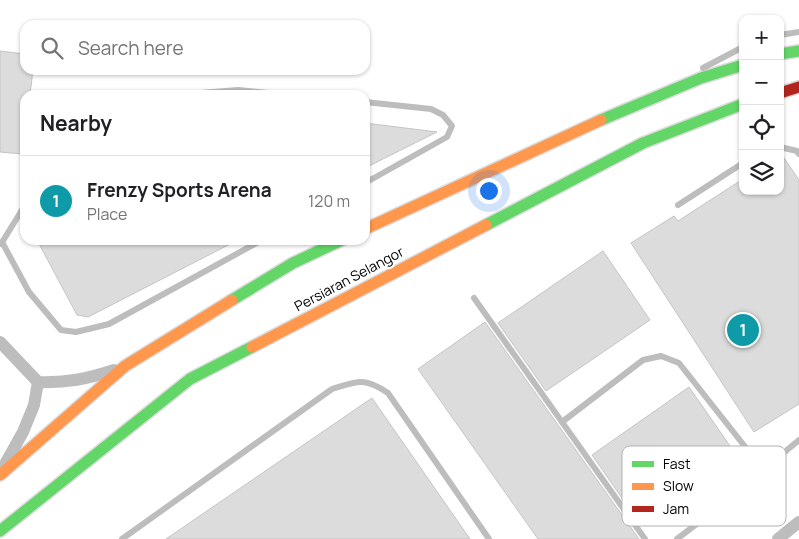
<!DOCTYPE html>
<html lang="en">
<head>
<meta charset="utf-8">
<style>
  body { margin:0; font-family:Manrope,sans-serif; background:#f2f2f2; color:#202124 }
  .controls { position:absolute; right:15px; top:15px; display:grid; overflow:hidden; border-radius:10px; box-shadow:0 1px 4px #0004 }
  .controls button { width:45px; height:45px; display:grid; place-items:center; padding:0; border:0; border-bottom:1px solid #e0e0e0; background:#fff; color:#202124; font:25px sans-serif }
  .you { position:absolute; left:488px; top:190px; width:18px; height:18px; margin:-12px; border:4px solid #fff; border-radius:50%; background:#1a73e8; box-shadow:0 0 0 8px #1a73e833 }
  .badge { display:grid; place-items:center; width:32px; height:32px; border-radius:50%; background:#b45309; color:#fff; font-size:16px; font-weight:700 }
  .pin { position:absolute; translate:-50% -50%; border:2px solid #fff; box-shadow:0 1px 5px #0006 }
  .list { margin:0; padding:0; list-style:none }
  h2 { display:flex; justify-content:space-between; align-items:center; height:65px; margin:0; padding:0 20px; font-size:21px }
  h2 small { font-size:16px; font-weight:400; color:#757577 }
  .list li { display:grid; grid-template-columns:32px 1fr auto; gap:15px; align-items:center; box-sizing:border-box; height:90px; padding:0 20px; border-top:1px solid #e0e0e0 }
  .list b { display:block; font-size:19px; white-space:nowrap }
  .list p { margin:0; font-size:16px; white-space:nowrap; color:#757577 }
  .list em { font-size:16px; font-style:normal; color:#757577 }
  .icon { flex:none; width:28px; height:28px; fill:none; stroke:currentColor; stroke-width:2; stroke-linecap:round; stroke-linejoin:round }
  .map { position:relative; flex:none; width:799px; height:539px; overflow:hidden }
  .search { position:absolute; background:#fff; box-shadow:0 1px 4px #0004; left:20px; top:20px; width:350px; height:55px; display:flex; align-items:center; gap:12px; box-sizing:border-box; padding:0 18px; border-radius:15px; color:#757577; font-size:19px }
  .panel { position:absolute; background:#fff; box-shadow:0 1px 4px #0004; left:20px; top:90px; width:350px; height:155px; border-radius:15px }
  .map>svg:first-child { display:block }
  .building { fill:#dcdcdc; stroke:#c4c4c4 }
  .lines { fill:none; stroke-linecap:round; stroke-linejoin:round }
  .fast-casing { stroke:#dbdbdb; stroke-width:14 }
  .slow-casing { stroke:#dbdbdb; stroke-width:14 }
  .jam-casing { stroke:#dbdbdb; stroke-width:14 }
  .lane { stroke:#bdbdbd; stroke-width:6 }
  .street { stroke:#bdbdbd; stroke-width:12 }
  .fast { stroke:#63d668; stroke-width:11 }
  .slow { stroke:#ff974d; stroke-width:11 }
  .jam { stroke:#b3261e; stroke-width:11 }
  .labels { text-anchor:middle; stroke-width:4.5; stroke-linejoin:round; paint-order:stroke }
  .street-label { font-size:14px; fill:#000; stroke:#fff }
  .key { fill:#fff; stroke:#b2b2b2; stroke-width:1 }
  .key-label { font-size:14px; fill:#000 }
</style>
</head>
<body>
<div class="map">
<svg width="799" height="539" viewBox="0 0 799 539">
  <rect width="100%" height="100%" fill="#fff"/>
  <g class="building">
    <polygon points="0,51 25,54 25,70 33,70 30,95 25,95 25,135 22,154 0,152"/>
    <polygon points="365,123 437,132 365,168"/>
    <polygon points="780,152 799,180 799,404 754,432 631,243 674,216 678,221 743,179 743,191 780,191"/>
    <polygon points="37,240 238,240 88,317 77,315"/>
    <polygon points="603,251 650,320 546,391 498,323"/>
    <polygon points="485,322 639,539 538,539 418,369"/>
    <polygon points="689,387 737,456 640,524 592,455"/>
    <polygon points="372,398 470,539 166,539"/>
  </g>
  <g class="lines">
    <g class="fast-casing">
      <g id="fast">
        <polyline points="780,54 799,51"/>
        <polyline points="601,120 701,78 743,65"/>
        <polyline points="486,225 643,143 743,104"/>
        <polyline points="232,300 293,263 342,240"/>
        <polyline points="0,531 190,379 252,347"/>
      </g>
    </g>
    <g class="slow-casing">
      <g id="slow">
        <polyline points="365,229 601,120"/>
        <polyline points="252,347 486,225"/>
        <polyline points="0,475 125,366 232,300"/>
      </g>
    </g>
    <g class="jam-casing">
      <polyline id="jam" points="780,93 799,87"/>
    </g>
    <g class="lane">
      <polyline points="780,35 799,32"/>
      <polyline points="703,68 743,47"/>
      <polyline points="176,95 238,90 288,95"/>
      <polyline points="365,102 431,109 443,115 452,126 447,137 365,183"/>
      <polyline points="780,147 797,151 799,154"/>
      <polyline points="678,205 743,163"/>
      <polyline points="2,242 29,292 61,330 76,332 109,324 262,240"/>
      <polyline points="1,244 25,205"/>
      <polyline points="474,298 645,539"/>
      <polyline points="562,422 643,360 661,356 679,363 765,472"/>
      <path d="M122,539l210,-150c26,-8 32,-12 56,4l101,146"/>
      <polyline points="677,539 765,472 787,450 799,440"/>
    </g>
    <g class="street">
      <path d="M0,342l38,40c29,1 49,-3 76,-12"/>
      <polyline points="5,464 23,432 34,405 38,382"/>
      <polyline points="778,539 799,522"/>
    </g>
    <use href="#fast" class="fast"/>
    <use href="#slow" class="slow"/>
    <use href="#jam" class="jam"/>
  </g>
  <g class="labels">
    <g class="street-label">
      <text transform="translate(349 279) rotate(-28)" y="5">Persiaran Selangor</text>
    </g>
  </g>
  <rect x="622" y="446" width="164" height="80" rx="8" class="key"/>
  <rect x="632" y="461" width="22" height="6" fill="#63d668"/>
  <rect x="632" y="483" width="22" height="7" fill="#ff974d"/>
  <rect x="632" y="506" width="22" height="6" fill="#b3261e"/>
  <g class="key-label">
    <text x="663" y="469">Fast</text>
    <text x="663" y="491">Slow</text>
    <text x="663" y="514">Jam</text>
  </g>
</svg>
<div class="controls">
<button>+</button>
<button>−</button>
<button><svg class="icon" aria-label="locate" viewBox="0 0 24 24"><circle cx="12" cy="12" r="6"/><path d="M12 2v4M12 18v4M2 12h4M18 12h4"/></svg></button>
<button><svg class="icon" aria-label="layers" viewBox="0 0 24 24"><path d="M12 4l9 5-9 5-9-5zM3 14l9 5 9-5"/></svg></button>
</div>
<div class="you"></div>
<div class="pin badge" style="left:743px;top:330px;background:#0f9aa8">1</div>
<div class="search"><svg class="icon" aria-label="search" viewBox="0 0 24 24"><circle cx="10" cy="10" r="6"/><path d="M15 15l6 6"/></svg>Search here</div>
<section class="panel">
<h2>Nearby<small></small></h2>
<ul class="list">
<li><span class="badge" style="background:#0f9aa8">1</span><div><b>Frenzy Sports Arena</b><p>Place</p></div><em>120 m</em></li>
</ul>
</section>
</div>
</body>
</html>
